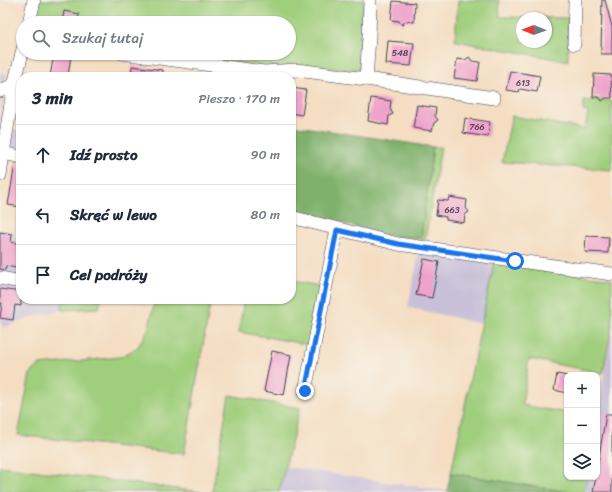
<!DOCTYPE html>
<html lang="pl">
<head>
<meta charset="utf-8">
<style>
  body { margin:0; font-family:Sriracha,sans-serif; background:#f2f2f3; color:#1f2937 }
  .controls { position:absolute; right:12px; bottom:12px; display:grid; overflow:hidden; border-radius:8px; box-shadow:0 1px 3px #0004 }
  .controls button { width:36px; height:36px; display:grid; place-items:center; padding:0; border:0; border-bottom:1px solid #e0e1e3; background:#fff; color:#1f2937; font:20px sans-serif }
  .compass { position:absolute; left:516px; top:12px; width:36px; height:36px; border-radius:50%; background:#fff; box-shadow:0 1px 3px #0004; rotate:271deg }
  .stop { position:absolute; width:12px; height:12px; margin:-9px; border:3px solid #1a73e8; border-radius:50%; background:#fff }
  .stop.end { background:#1a73e8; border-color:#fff; box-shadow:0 1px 4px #0008 }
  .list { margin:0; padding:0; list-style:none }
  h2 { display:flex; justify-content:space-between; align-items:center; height:52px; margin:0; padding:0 16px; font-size:17px }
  h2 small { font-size:13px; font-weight:400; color:#747a83 }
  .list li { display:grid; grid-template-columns:26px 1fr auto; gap:12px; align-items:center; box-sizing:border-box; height:60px; padding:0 16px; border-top:1px solid #e0e1e3 }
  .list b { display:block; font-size:15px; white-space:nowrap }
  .list em { font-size:13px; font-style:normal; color:#747a83 }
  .icon { flex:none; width:22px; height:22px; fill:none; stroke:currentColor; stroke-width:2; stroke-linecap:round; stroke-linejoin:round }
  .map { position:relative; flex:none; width:612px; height:492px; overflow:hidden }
  .search { position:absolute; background:#fff; box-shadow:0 1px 3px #0004; left:16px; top:16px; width:280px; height:44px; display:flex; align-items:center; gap:10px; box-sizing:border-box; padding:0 14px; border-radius:22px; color:#747a83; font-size:15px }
  .panel { position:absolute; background:#fff; box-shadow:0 1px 3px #0004; left:16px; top:72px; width:280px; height:232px; border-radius:16px }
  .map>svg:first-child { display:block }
  .industrial { fill:#c8bfd8 }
  .green { fill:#9fce7c; stroke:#60785c; fill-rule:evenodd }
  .forest { fill:#7fb16c; stroke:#506a54 }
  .building { fill:#efa2cb }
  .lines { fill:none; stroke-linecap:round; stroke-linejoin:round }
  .minor-casing { stroke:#423e4f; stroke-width:14 }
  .minor { stroke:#fff; stroke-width:13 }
  .route { stroke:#1a73e8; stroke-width:5 }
  .labels { text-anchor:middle; stroke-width:3; stroke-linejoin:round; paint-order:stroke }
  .number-label { font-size:9px; fill:#55425f }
</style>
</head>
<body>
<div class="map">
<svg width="612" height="492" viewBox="0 0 612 492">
  <rect width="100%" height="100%" fill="#f7f3e8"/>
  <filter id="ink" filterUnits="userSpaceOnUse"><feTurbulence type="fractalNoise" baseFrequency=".025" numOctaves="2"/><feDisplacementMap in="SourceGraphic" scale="8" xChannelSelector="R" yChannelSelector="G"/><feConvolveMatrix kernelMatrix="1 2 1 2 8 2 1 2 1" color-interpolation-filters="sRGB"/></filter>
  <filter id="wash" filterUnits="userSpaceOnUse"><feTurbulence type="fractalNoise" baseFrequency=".012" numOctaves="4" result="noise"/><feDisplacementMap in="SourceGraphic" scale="16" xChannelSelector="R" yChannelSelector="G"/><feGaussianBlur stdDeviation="0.9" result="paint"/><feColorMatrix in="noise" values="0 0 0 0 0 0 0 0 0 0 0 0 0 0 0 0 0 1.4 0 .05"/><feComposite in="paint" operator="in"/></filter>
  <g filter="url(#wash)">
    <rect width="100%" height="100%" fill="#f4ddc1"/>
    <g class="industrial">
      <polygon points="0,73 6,74 0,127"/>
      <polygon points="11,129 21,131 21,153 9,151"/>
      <polygon points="0,230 14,232 13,240 21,241 21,299 63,299 62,310 35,316 3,328 0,323"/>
      <polygon points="419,252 494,263 482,324 408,307"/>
      <polygon points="612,329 612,492 584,492 586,477 597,477 597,416"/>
      <polygon points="286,467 454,492 279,492"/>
    </g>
    <g class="green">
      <polygon points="39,0 364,0 360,71 293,65 269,67 168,53 289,53 289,23 34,23"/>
      <path d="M458,0h41l1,17 68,1v43l-113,-20zM522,18h24v24h-24z"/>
      <polygon points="591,99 612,101 612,170 502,162 512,116 585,129 588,112 583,111 584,101 590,102"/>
      <polygon points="433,147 441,147 425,240 421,239"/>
      <polygon points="494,263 612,279 612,326 603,373 529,359 522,405 567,413 567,477 587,477 584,492 568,492 451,473"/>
      <polygon points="291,281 320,286 310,345 239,332 244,299 291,299"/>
      <polygon points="63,299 101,299 99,308 62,310"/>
      <polygon points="155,299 211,299 184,454 18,435 30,374 39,365 121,357 138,347 149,327"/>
      <polygon points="229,395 300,408 279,492 212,492"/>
      <polygon points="0,466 201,492 0,492"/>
    </g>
    <g class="forest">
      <polygon points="291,125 433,147 421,239 388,235 291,210"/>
      <polygon points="451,473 568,492 454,492 447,491"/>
    </g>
    <g id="blocks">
      <g class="building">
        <polygon points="602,0 605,0 612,27 612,54 601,54"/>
        <polygon points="393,1 415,3 414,22 406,21 402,25 399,21 391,20"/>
        <polygon points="64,11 79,14 78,23 62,23"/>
        <polygon points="388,41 414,43 411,66 386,64"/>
        <polygon points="54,53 71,55 68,77 50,77"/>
        <polygon points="469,57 472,61 480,62 477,81 454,78 457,59 465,60"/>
        <polygon points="132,66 163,70 163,77 131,77"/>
        <polygon points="510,71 540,76 537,92 520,89 519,92 506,90"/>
        <polygon points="594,74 611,75 612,98 606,98 602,101 599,97 593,97"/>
        <polygon points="291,88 306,90 302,115 291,113"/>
        <polygon points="371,98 391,101 390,109 393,114 389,116 388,125 368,121"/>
        <polygon points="417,105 436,108 435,116 438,120 434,123 432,131 413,128"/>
        <polygon points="465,118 490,122 488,137 463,133"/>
        <polygon points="15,164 21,165 21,207 8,205"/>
        <polygon points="449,197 467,200 466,208 469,212 465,215 464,223 446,220 446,217 436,215 438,200 448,201"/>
        <polygon points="0,232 12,234 11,242 21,244 21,269 6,266 5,270 0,269"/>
        <polygon points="586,236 609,237 608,253 585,252"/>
        <polygon points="424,259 439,262 432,298 416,295"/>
        <polygon points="0,289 21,292 21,306 15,305 13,320 0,318 2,303 0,303"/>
        <polygon points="272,351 291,355 284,395 264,391"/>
        <polygon points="557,374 567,376 567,393 554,390"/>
        <polygon points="606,414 612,414 612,492 593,492 596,477 597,477 597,469"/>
      </g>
    </g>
  </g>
  <g filter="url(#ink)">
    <use href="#blocks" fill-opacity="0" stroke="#423e4f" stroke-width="1"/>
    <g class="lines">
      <g class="minor-casing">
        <g id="minor">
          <polyline points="370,0 369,37 366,79 494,98"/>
          <polyline points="29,23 34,0"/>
          <polyline points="574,44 575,0"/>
          <polyline points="122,53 264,72 297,70 366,79"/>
          <polyline points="0,91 14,85"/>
          <polyline points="0,153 3,153 0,175"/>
          <polyline points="21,157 3,153 14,85 23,49"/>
          <polyline points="291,217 398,244 612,274"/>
          <polyline points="0,278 21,282"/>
          <polyline points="305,391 337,230"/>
        </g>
      </g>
      <use href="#minor" class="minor"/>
    </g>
  </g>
  <g class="lines" filter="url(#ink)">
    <polyline class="route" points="305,391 337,230 398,244 515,261"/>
  </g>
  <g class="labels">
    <g class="number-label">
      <text x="400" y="56">548</text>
      <text x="523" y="86">613</text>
      <text x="477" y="130">766</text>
      <text x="452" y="213">663</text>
    </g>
  </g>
</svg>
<div class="controls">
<button>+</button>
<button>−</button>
<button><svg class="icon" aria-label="layers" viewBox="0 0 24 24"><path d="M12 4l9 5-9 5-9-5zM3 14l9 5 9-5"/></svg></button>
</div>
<svg class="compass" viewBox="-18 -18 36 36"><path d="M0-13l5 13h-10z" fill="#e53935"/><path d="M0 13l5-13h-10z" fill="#747a83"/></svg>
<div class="stop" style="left:515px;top:261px"></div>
<div class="stop end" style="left:305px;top:391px"></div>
<div class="search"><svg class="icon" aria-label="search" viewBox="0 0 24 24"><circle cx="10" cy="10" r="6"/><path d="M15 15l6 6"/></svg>Szukaj tutaj</div>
<section class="panel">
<h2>3 min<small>Pieszo · 170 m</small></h2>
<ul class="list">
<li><svg class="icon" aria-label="ahead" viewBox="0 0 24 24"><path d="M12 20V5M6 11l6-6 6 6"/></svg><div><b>Idź prosto</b></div><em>90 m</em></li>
<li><svg class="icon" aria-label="left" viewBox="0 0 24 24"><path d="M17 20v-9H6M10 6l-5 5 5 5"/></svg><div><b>Skręć w lewo</b></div><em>80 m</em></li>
<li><svg class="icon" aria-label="arrive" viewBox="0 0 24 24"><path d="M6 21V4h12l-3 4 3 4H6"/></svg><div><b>Cel podróży</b></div></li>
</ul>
</section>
</div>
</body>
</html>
